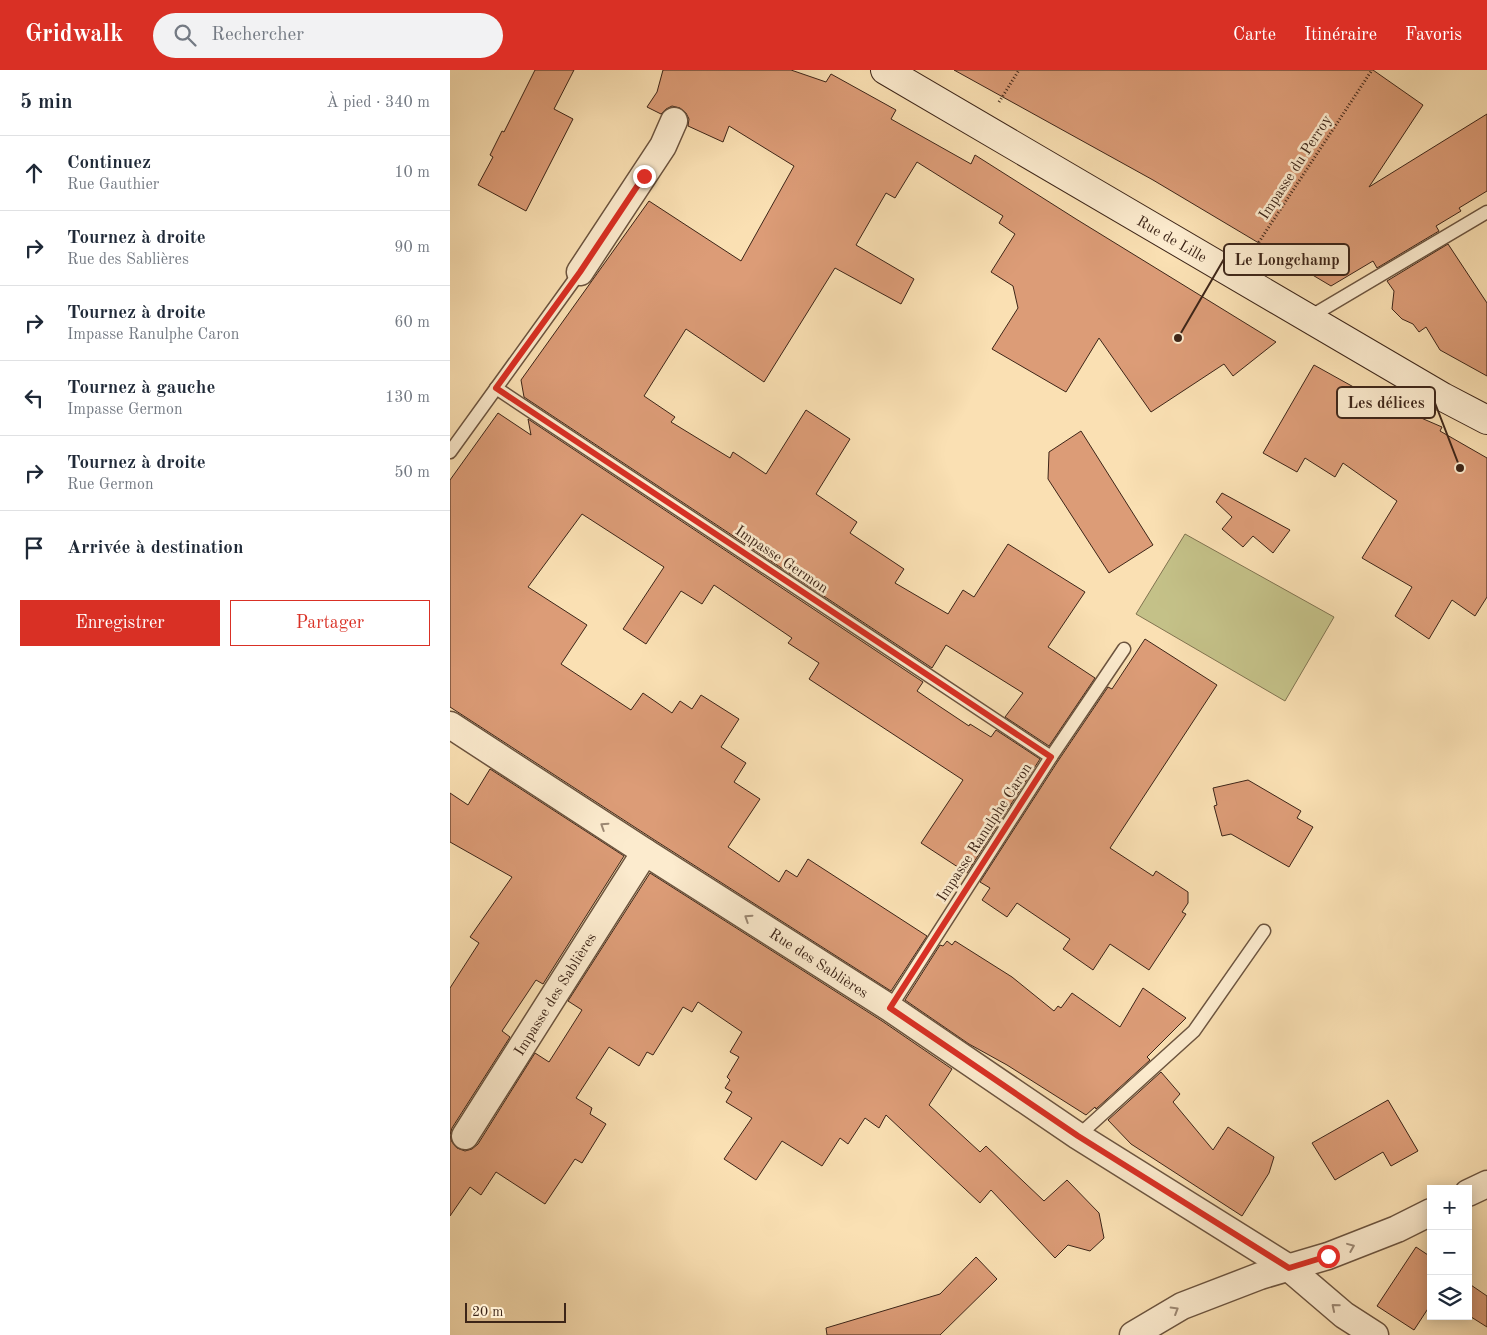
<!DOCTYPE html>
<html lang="fr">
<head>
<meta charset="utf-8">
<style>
  body { margin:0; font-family:"Old Standard TT",serif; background:#f2f2f3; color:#1f2937 }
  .controls { position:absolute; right:15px; bottom:15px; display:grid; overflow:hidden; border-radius:0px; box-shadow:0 2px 12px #0003 }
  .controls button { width:45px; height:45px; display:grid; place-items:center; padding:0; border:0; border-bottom:1px solid #e0e1e3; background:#fff; color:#1f2937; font:25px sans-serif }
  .scale { position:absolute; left:15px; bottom:12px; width:101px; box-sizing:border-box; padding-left:5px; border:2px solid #3d2518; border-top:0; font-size:14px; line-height:18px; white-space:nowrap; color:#3d2518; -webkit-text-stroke:4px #fcebce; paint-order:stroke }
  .stop { position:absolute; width:15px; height:15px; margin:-11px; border:4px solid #d93025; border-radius:50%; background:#fff }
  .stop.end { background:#d93025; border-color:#fff; box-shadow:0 1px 5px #0008 }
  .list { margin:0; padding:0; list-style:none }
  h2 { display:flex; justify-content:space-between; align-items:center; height:65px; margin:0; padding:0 20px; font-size:21px }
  h2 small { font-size:16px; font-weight:400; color:#747a83 }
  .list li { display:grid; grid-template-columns:32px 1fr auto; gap:15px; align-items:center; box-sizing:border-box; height:75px; padding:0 20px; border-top:1px solid #e0e1e3 }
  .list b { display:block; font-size:19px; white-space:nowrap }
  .list p { margin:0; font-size:16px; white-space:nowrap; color:#747a83 }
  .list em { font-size:16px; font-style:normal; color:#747a83 }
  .actions { display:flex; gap:10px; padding:15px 20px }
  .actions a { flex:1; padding:11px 0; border:1px solid #d93025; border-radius:0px; text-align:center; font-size:18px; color:#d93025 }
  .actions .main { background:#d93025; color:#fff }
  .icon { flex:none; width:28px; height:28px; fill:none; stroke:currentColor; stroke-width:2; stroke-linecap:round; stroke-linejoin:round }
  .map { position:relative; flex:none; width:1037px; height:1265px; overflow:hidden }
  header { display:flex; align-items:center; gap:30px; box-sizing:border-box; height:70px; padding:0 25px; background:#d93025; color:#fff }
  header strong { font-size:24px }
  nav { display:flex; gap:28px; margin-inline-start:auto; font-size:18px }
  .search { width:350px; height:45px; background:#f2f2f3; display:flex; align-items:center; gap:12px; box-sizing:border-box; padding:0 18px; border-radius:28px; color:#747a83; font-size:19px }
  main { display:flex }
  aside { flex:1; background:#fff }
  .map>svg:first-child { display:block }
  .green { fill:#c4c188; stroke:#807350 }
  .building { fill:#dc9c77; stroke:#3d2518 }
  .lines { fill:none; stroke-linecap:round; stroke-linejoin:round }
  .service-casing { stroke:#6c543f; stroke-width:15 }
  .minor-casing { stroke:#6c543f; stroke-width:29 }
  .secondary-casing { stroke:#3d2518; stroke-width:30 }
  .path { stroke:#3d2518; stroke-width:3; stroke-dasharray:1 2.5; stroke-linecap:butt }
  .service { stroke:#fcebce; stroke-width:12 }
  .minor { stroke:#fcebce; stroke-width:26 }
  .secondary { stroke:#fcebce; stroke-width:28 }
  .oneway { stroke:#9c8873 }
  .route { stroke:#d93025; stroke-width:6 }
  .labels { text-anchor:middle; stroke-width:5; stroke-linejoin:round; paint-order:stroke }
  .street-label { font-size:15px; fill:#3d2518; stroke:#fcebce }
  .leader { fill:none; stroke:#3d2518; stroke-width:2 }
  .callout-dot { fill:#3d2518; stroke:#fcebce; stroke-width:2 }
  .callout { fill:#fcebce; stroke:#3d2518; stroke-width:2 }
  .callout-label { font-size:16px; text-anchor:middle; font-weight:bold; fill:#3d2518 }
</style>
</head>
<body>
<header>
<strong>Gridwalk</strong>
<div class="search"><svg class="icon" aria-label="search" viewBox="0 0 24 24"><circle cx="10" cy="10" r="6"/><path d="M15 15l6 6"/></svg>Rechercher</div>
<nav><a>Carte</a><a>Itinéraire</a><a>Favoris</a></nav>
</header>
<main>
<aside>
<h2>5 min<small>À pied · 340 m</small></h2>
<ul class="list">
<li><svg class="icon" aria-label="ahead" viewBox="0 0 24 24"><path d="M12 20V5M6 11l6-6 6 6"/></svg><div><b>Continuez</b><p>Rue Gauthier</p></div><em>10 m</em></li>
<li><svg class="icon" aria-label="right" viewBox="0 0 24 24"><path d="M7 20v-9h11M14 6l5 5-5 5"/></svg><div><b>Tournez à droite</b><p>Rue des Sablières</p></div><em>90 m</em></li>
<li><svg class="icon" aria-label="right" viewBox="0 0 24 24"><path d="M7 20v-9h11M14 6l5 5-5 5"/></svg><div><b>Tournez à droite</b><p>Impasse Ranulphe Caron</p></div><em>60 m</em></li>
<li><svg class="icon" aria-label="left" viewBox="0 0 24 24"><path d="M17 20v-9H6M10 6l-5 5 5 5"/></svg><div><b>Tournez à gauche</b><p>Impasse Germon</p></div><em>130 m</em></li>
<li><svg class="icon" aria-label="right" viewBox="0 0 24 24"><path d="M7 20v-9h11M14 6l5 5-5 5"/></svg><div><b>Tournez à droite</b><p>Rue Germon</p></div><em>50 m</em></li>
<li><svg class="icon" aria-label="arrive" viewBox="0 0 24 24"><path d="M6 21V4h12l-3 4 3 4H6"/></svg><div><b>Arrivée à destination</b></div></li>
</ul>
<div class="actions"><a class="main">Enregistrer</a><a>Partager</a></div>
</aside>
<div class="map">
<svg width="1037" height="1265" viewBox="0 0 1037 1265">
  <rect width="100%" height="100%" fill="#fae0b3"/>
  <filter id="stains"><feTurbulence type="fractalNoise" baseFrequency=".004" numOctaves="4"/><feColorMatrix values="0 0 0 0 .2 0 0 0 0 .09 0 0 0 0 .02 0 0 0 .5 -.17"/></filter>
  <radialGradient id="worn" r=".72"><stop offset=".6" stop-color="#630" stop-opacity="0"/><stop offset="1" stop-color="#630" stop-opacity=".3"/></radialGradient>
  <polygon class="green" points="735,464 884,547 835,631 686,544"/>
  <g class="building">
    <polygon points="85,0 124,0 104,39 123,49 76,141 28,115 43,87 40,85 52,61 54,62"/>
    <polygon points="213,0 341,0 376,12 381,4 446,40 441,49 521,94 525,85 626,149 826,272 783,306 774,294 701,342 649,268 616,322 542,279 568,238 563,216 541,202 565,164 549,153 553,146 467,92 445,128 436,123 406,175 464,209 451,234 385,198 314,312 236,259 194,326 225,347 221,352 280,388 283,382 316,404 356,340 400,369 366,424 407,452 400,463 454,499 445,513 498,544 513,520 524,527 558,474 635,522 598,577 645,608 599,676 555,647 573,623 496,575 482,598 74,327 71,310 199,131 291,191 344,96 279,56 273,72 238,56 239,49 236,43 230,38 222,36 216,39 211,44 197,37 207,22"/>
    <polygon points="504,0 923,0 973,35 919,117 1037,44 1037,121 1009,138 1011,141 986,156 989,161 927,198 923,191 881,216 703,110"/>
    <polygon points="998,174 1037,233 1037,306 990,280 976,257 969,262 963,254 952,249 942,239 944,221 937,211"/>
    <polygon points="864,295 918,325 992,357 990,361 1037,388 1037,527 1025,546 1002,530 979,569 945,546 962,517 912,488 947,431 893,393 885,407 855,388 847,402 813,383"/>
    <polygon points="48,343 81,365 78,349 473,612 467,621 489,636 519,656 520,654 541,667 546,660 590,689 517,803 471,773 513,710 359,609 369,593 338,573 342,568 264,515 252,534 231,521 196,574 173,559 214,497 132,444 78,517 137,555 111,594 181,640 193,623 222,643 230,631 242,639 251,625 289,649 271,677 296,693 284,712 310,729 278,777 329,812 336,800 347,807 358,789 477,866 441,921 203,769 0,637 0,410"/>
    <polygon points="631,361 703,475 659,503 598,409 599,382"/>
    <polygon points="772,423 840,460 823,483 803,466 793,477 772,459 782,447 766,432"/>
    <polygon points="695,569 767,615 660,778 703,806 706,801 738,822 738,833 732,842 736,844 699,900 660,874 643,900 613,879 620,869 567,833 557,847 532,830 540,818 530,812 608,691 658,617 662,619"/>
    <polygon points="40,699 174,786 93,914 86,910 52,961 60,967 2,1058 0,1065 2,1072 7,1078 15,1081 22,1079 28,1074 85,983 99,992 132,940 118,931 200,803 432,951 502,999 479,1035 530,1082 536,1076 594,1131 617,1110 649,1143 654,1168 640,1181 618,1175 605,1188 541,1120 530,1133 436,1045 429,1058 415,1048 398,1074 390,1068 372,1096 332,1071 306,1110 274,1089 302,1048 276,1032 282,1022 275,1018 280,1010 277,1007 289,987 280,982 292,962 248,932 242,942 233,937 203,985 197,982 189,996 159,977 126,1028 142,1038 140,1044 156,1054 132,1093 125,1089 95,1134 46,1102 31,1125 20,1117 0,1146 0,918 29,873 20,867 62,807 0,772 0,723 18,735"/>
    <polygon points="798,710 851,741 847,748 863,757 839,797 781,764 772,766 764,736 767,735 763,718"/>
    <polygon points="497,871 502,875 505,871 562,907 604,941 608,936 611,938 622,923 670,957 693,918 736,948 697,987 700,990 646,1039 645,1037 636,1045 557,995 519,974 455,930 490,875 493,876"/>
    <polygon points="711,1002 730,1024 723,1032 763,1080 778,1057 824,1087 819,1103 792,1146 681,1074 658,1050"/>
    <polygon points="938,1030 968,1081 941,1096 933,1082 885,1110 862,1073"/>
    <polygon points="966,1177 981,1187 981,1234 964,1260 927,1236"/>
    <polygon points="526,1187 547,1209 490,1265 377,1265 376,1258 490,1224"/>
    <polygon points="1018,1213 1037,1226 1037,1257 1018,1245"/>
  </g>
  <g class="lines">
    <g class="service-casing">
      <g id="service">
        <polyline points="858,248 1037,142"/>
        <polyline points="46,318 601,687"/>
        <polyline points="0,382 130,202"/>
        <polyline points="440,938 601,687 674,579"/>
        <polyline points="628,1066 744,961 814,861"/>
      </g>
    </g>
    <g class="minor-casing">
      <g id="minor">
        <polyline points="130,202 213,76 224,51"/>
        <polyline points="0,655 195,782 440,938 628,1066 839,1198 894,1245 925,1265"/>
        <polyline points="15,1066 195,782"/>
        <polyline points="1018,1123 1037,1114"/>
        <polyline points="683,1265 732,1236 810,1206 878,1186 947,1159 981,1142"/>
      </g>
    </g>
    <g class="secondary-casing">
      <polyline id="secondary" points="435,0 993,327 1037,350"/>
    </g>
    <g class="path">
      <polyline points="549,32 569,0"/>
      <polyline points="803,181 922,0"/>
    </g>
    <use href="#service" class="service"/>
    <use href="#minor" class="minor"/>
    <use href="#secondary" class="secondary"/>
  </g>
  <defs><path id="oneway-chevron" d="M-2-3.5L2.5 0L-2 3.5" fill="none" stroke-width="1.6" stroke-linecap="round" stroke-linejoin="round" transform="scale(1.25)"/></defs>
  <g class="oneway">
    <use href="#oneway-chevron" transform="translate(154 756) rotate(-147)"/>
    <use href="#oneway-chevron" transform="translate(298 848) rotate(-147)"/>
    <use href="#oneway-chevron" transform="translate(901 1177) rotate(-22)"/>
    <use href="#oneway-chevron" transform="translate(885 1237) rotate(-140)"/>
    <use href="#oneway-chevron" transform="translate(725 1240) rotate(-31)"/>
  </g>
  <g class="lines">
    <polyline class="route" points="194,106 130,202 46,318 601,687 440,938 628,1066 839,1198 878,1186"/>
  </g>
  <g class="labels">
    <g class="street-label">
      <text transform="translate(845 97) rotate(-57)" y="5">Impasse du Perroy</text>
      <text transform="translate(722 169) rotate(30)" y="5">Rue de Lille</text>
      <text transform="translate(332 489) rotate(34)" y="5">Impasse Germon</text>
      <text transform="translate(534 762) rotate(-57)" y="5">Impasse Ranulphe Caron</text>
      <text transform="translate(369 893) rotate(33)" y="5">Rue des Sablières</text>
      <text transform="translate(105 924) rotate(-58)" y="5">Impasse des Sablières</text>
    </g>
  </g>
  <path class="leader" d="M728 268L774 189M1010 398L985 333"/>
  <g class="callout-dot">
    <circle cx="728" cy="268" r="5"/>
    <circle cx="1010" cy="398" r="5"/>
  </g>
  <g class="callout">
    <rect x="774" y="174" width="125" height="31" rx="5"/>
    <rect x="887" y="317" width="98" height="31" rx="5"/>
  </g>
  <g class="callout-label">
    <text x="837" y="195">Le Longchamp</text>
    <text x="936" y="338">Les délices</text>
  </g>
  <rect width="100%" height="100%" filter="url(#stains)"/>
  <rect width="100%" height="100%" fill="url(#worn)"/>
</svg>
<div class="controls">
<button>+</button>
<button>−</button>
<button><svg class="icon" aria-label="layers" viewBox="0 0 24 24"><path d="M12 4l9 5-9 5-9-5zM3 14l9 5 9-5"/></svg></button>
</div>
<div class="scale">20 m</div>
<div class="stop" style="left:878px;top:1186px"></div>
<div class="stop end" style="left:194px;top:106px"></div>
</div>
</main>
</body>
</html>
